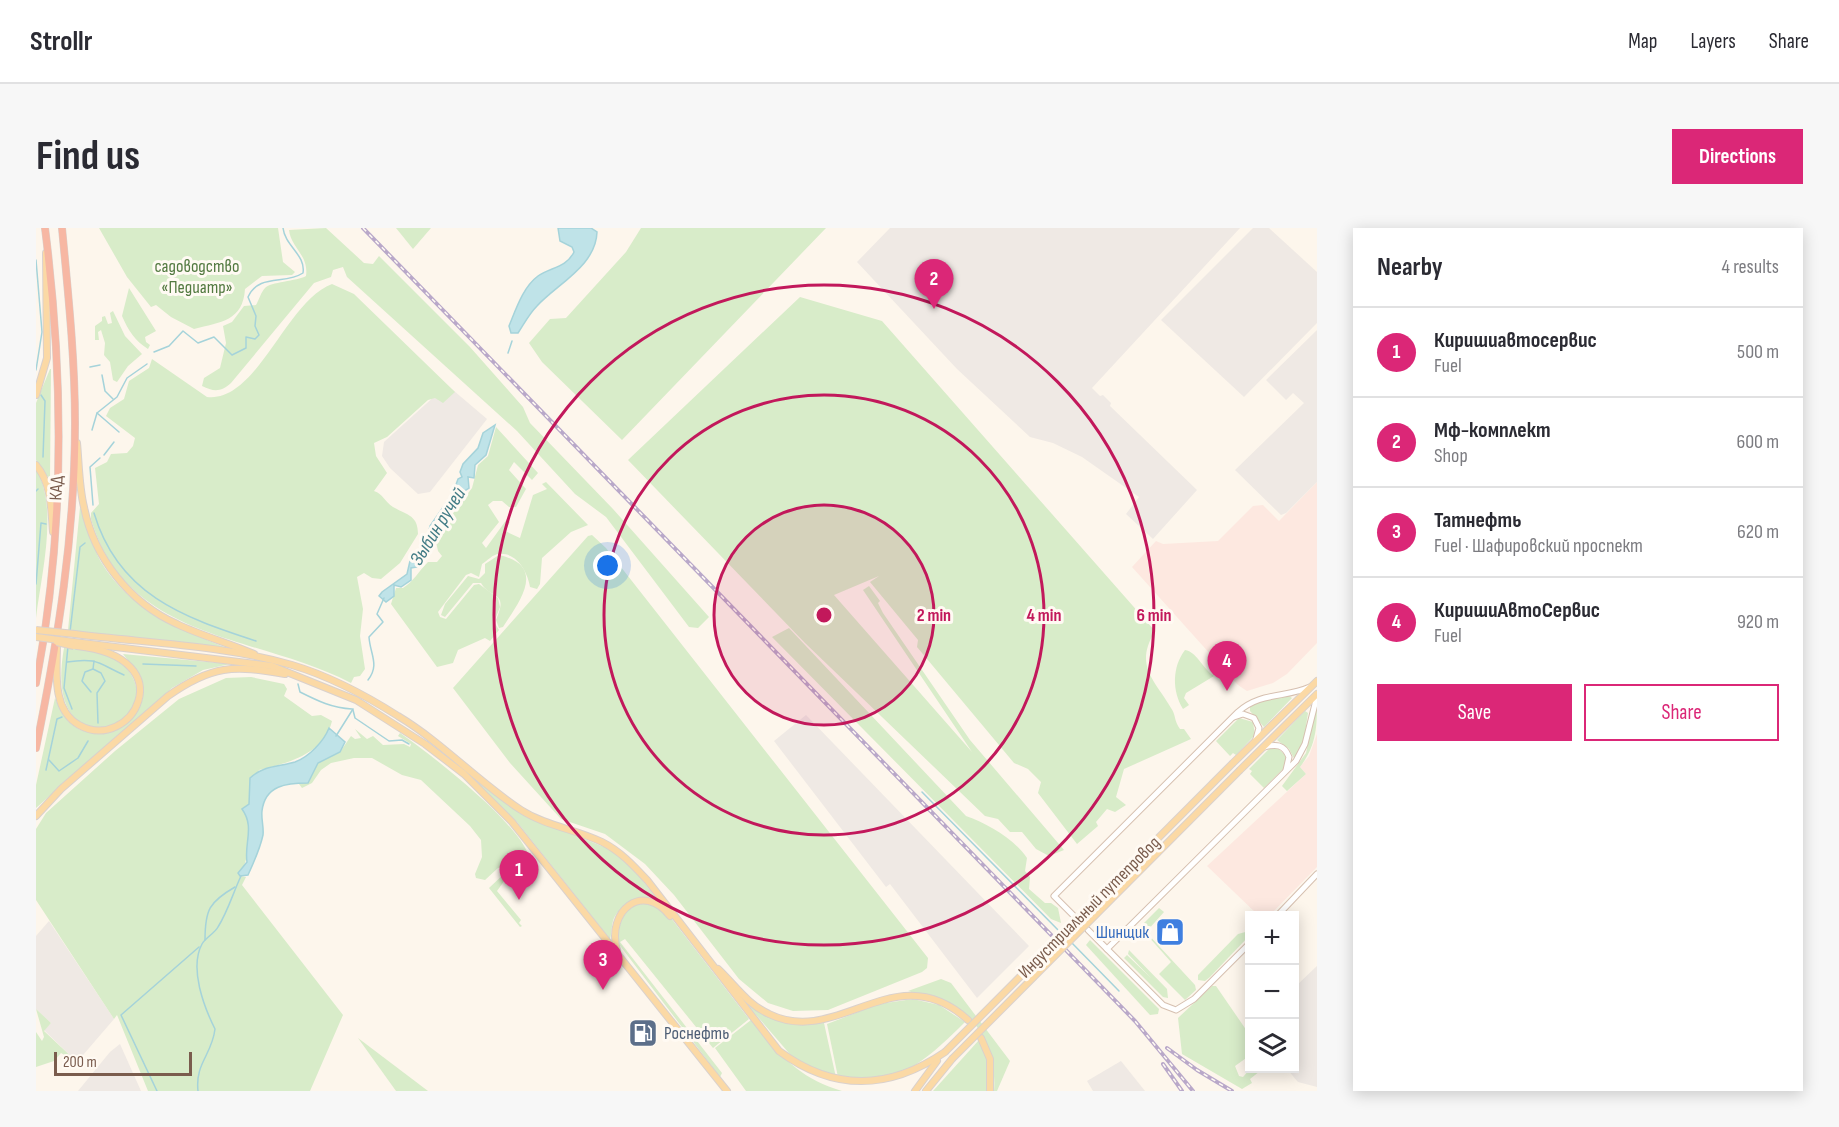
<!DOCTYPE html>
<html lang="en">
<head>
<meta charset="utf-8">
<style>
  body { margin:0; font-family:"Sofia Sans Condensed",sans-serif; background:#f7f7f7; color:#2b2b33 }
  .controls { position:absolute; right:18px; bottom:18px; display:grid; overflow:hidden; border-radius:0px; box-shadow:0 3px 15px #0003 }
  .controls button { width:54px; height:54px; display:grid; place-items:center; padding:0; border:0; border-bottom:2px solid #e1e1e2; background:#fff; color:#2b2b33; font:30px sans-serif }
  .scale { position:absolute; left:18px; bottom:15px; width:138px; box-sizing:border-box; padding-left:6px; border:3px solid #7a5c4d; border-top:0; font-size:16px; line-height:21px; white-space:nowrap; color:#7a5c4d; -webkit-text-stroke:4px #fffaf3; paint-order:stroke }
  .you { position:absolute; left:572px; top:338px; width:21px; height:21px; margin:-15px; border:4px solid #fff; border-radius:50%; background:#1a73e8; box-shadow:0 0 0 9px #1a73e833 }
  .badge { display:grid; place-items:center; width:39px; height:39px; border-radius:50%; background:#db2777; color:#fff; font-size:20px; font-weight:700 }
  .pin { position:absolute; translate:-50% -50px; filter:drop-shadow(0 2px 3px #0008) }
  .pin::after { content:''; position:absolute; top:32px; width:21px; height:18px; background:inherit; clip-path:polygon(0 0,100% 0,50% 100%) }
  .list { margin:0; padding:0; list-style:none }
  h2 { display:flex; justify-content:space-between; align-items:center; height:78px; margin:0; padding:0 24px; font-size:26px }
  h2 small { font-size:20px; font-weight:400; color:#7c7c81 }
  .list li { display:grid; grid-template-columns:39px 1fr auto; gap:18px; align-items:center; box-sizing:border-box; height:90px; padding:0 24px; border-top:2px solid #e1e1e2 }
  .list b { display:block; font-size:22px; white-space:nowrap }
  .list p { margin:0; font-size:20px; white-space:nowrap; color:#7c7c81 }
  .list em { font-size:20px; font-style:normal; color:#7c7c81 }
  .actions { display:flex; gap:12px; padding:18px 24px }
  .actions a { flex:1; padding:14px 0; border:2px solid #db2777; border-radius:0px; text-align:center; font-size:21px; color:#db2777 }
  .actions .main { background:#db2777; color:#fff }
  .icon { flex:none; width:33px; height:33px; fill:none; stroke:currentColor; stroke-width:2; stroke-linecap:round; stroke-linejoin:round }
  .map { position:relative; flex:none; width:1281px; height:863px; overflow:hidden; border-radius:0px }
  header { display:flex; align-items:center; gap:36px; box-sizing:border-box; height:84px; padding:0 30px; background:#fff; border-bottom:2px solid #e1e1e2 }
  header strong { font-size:28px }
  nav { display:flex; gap:33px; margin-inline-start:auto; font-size:21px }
  .intro { display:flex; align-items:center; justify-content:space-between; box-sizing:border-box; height:144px; padding:0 36px }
  h1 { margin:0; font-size:42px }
  .button { padding:15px 27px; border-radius:0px; background:#db2777; color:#fff; font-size:21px; font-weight:700 }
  main { display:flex; gap:36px; padding:0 36px }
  aside { flex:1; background:#fff; border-radius:0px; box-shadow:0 3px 15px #0003 }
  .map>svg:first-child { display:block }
  .commercial { fill:#fde8e0 }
  .industrial { fill:#efe9e4 }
  .green { fill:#d8ecc9 }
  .water { fill:#bfe3e8; stroke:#a5d3da; stroke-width:1.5 }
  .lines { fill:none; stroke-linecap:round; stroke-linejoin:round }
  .stream { stroke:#a5d3da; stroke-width:1.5 }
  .secondary-casing { stroke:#d6c0b0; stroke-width:7 }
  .primary-casing { stroke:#dad1cd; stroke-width:8 }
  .highway-casing { stroke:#dad1cd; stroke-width:8 }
  .secondary { stroke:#fff; stroke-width:5 }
  .primary { stroke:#fbd9a5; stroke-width:6 }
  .highway { stroke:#f7b7a3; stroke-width:7 }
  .rail-casing { stroke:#b9a8c9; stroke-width:4 }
  .rail { stroke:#fffaf3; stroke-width:1.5; stroke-dasharray:4.5; stroke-linecap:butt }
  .primary-bridge-casing { stroke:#dad1cd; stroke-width:8; stroke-linecap:butt }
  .primary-bridge { stroke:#fbd9a5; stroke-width:6 }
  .ring { fill:none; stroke:#c2185b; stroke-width:3 }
  .labels { text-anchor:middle; stroke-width:6; stroke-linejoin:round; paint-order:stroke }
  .park-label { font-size:18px; fill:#537a41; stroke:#fffaf3 }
  .street-label { font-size:18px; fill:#7a5c4d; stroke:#fffaf3 }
  .shop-label { font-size:18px; fill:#366cbe; stroke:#fffaf3; text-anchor:end }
  .service-label { font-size:18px; fill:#4e5e75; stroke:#fffaf3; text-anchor:start }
  .water-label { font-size:20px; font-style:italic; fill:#437c86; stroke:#fffaf3 }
  .centre { fill:#c2185b; stroke:#fffaf3; stroke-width:3 }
  .ring-label { font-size:18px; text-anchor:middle; font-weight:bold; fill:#c2185b; stroke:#fffaf3; stroke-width:6; stroke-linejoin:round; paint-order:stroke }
</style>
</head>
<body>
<header>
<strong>Strollr</strong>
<nav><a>Map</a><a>Layers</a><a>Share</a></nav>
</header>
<div class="intro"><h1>Find us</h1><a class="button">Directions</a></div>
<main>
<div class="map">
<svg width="1281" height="863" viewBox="0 0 1281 863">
  <rect width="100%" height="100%" fill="#fdf6ec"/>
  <g class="commercial">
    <polygon points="1281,254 1281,415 1251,446 1237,455 1211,463 1202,457 1096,339 1120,313 1127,316 1182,313 1217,278 1227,277 1243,293"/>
    <polygon points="1281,506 1281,639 1234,687 1223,688 1171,638 1270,546 1264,539 1273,528"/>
  </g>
  <g class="industrial">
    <polygon points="854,0 1204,0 1056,160 1064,168 1067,167 1075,175 1074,178 1161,262 1117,311 1090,286 1103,269 1046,229 1017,215 994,209 921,141 821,34"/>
    <polygon points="1217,0 1233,0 1281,44 1281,95 1208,169 1125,92"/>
    <polygon points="1281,102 1281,254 1250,285 1245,287 1199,242 1268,175 1257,165 1250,172 1230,152"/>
    <polygon points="411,157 451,191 394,264 382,266 354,240 346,228 348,214"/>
    <polygon points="770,487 993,718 941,770 854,656 850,659 738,513"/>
    <polygon points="13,693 78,791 41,834 8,802 15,795 0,781 0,708"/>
    <polygon points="1281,738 1281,859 1262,854 1251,841 1258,840 1259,759"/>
    <polygon points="84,816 105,863 42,863 74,824"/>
    <polygon points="1085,833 1109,863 1057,863 1051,853"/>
  </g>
  <g class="green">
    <path d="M63,0h179l5,34 12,10 -3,3 -30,1 -17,13c-2,32 -24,33 -51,40l-23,-12 -15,-12 -5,2 -24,-30z"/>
    <path d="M290,0l38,35 9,1 6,-8 91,91 53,60 7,16 83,86 96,108 -11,11 -9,-1 -83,-110 -31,-23 -58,-63 -170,-154 -4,-10 -10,3 -2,7 -17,6 -83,100c-10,9 -17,9 -29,3l2,-8 16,-10 6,-25 -3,-17 9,-4 12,-16 12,-1c3,-5 5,-13 9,-17 5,-6 32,-7 41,-12 3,-21 -15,-28 -17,-46z"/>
    <polygon points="360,0 395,0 377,21"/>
    <polygon points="605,0 790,0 586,212 506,134 493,115 514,91 530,90 590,24"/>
    <path d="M296,56l22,10 101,98 -12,11 -8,-5 -7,2 -41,37 -13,6 2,13 11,17 -13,18c9,3 11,11 19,16 14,8 25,8 25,27l-18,29 -19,16 -9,-1 -8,-5 -7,4 6,32 -3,27 5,33 -5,7 -6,1 -3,6c-94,-49 -224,-41 -260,-164v-6l8,-9 -4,-36 12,-6 4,-8 16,-1 6,-7 2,-8 -29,-22 4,-8 14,-9 5,-18 20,-13 3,-9 55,38c50,6 79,-96 125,-113z"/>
    <path d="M93,60l27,43 -11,6 1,5 4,3 -2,4c-13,-8 -20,-19 -26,-33z"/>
    <path d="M764,69l82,24 273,310c-21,35 -1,48 16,77 5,7 3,13 9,21h4l7,10 -67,30 -8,28 10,8 -11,7 -8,-3 -11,13 2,4 -21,18 -39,-51 3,-11 -13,-13 -14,-6 -97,-116 1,-7 -48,-58 9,-6 -45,19 138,157 -109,-162 6,-4 11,15 -2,2 5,10 87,127 94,110 -15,6 -13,-7 -14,-17h-12l-12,-13 -13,-3 -180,-173 -177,-183z"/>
    <polygon points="77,83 89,108 106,126 92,138 81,154 77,152 74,134 68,127 69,115 65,102 62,104 63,112 59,112 59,98 66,93 66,89 69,88 72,96 76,95 74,85"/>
    <polygon points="14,141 15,141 14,252 0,232 0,175"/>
    <path d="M460,199l42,46 -6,7 -18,-18 -5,8 17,19 -10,18h-7l-7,-6h-9l-5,4 11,17 -17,21 4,5 21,-29 3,3 -5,9 15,7 13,-43 14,-6 -5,-5 4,-2 42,43 -17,7 -29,26 -2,26 -3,5 -7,-2c-2,-14 -13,-35 -31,-33 -6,0 -12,7 -17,10l-3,13 -8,-4 -5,2 -28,37 2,5 6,2 28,-34 5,-1 19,14 2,9 -6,15 5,8 -9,11 -5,-3 -27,12 -5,13 -16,4 -46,-63 5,-16h7c11,-7 15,-16 25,-26h9l5,-6 -4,-5 -3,-14 37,-49 6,-23 10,-9z"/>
    <path d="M0,241c23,39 5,106 0,149z"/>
    <path d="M44,279c9,15 11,38 21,55 31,51 83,69 136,90l-169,-22z"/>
    <polygon points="556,307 570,320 892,730 891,740 886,744 792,782 757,783 732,775 703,751 638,667 609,636 569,606 525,591 474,535 417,460 552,308"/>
    <path d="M463,327c49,11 20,47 4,72l-4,1 -3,-8c13,-30 -5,-20 -15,-37h-8l-28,34 -4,-2 4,-11 23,-28 11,3 6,-6v-9z"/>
    <path d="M753,400l177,188c22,8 47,22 61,42l-2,13 5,6 -1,12 16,14h6l7,5 3,15 -10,-4 -279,-282z"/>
    <path d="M28,420c27,1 53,2 68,28 29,52 -90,94 -68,-28z"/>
    <path d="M1149,422c12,2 17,18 29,26l-28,17 -2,5 5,7 -6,4c-11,-18 -11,-42 2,-59z"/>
    <path d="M87,426l107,10 -27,6 -31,18 -136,120v-23l19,-87c4,8 7,17 14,24 28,27 80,2 73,-38 -2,-14 -12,-20 -19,-30z"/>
    <path d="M215,449l33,7 3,5 -3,7 28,20 9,-1 11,6c-8,33 -44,42 -73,49l-10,20v14l-6,5c11,17 6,49 -3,67l6,1 -4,8 101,130 -33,76h-162l-31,-76 -3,4 -78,-119v-71l10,-16 69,-62 64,-52 47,-21z"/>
    <polygon points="1253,468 1256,470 1228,499 1214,483 1214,479 1217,474"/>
    <path d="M1281,472c0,26 0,45 -17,67l6,7 -19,17 -5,-5 24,-33z"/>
    <polygon points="1269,483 1272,485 1267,518 1259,532 1253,521 1241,512"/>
    <polygon points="1203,490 1217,494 1219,507 1200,527 1197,525 1194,528 1180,513"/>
    <path d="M319,501l12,10 6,-3 10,9 21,-1 6,3 1,-3 -13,-8 2,-3c25,17 141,105 129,134 -2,7 -13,8 -18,12l-4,-2 -10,14 24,29 -2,3 3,3 -2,1 -31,-39 18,-17v-5l-9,2 -13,12 -9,-2 -1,-4 7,-17 -1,-17 -11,-14 -49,-46 -19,-5 -30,-17h-18l-23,5 -10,7 -9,13 -10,5 -3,-4 4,-1 15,-20 22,-11 11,-16 4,3 6,-1z"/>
    <polygon points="1234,520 1243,521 1251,529 1248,540 1228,560 1214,546 1216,543 1213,541"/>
    <path d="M422,536l62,48 91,38 25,22 23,30c-15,-6 -36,0 -44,14 -4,7 -3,17 -5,23l-93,-117z"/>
    <path d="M610,675l13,4 12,11 78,101 -36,29 -88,-109 -5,3 102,131 -2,4 -102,-134c-6,-20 8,-39 28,-40z"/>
    <polygon points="1123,680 1128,684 1110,704 1159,757 1160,762 1149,772 1123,746 1135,734 1104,699"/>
    <polygon points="1213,703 1213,708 1174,749 1169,753 1162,752 1162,747 1202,706"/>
    <polygon points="1054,712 1123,781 1122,786 1114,787 1050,717"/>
    <polygon points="1093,722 1131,761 1132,770 1127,769 1088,730 1091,727 1115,750 1092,726"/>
    <path d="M905,751l10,4 59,78 -13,30h-3c3,-40 -16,-78 -55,-93 -10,-4 -22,-4 -31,-7z"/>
    <polygon points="1176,758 1180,758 1213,806 1213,828 1199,838 1203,848 1207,849 1214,841 1223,841 1224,843 1214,851 1216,855 1206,861 1146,826 1142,790"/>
    <path d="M877,771l26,6 26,17c-36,36 -72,69 -126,60l-12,-58 52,-20z"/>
    <path d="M709,774c25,18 49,25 79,21l13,59 -19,-6 -24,-17z"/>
    <polygon points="0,781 15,795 8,803 41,834 25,825 18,833 0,839 0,804 6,813 8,809"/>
    <path d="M715,792c27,33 48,59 91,71h-96l-31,-43z"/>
    <polygon points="322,810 392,863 360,863"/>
    <polygon points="943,812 951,832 951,863 897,863"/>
  </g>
  <g class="water">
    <path d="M522,0h33l6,4c-1,34 -40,52 -60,74 -8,8 -13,18 -19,27h-7l-2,-7c7,-17 14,-39 29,-50 13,-9 28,-8 36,-24l-2,-5 -12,-6z"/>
    <path d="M459,197l-9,30 -11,10 -1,13 -6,-1 1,11 -6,4 -1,9 -5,2c-8,13 -14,15 -22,25 -5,7 -2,16 -4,24l-16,9 2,6 -6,1v12l-10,7 -7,-2v11l-8,6 -7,-6 3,-4 25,-18 3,-13 12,-11 5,-10 3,-14 23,-33 5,-14 4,-2 -2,-5 3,-8 15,-16 5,-15z"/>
    <path d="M293,500l16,14 -5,10 -22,11 -10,20c-21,0 -43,2 -46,28 -1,8 2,16 1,24 -3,14 -9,27 -15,40l-8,1 -2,-3 9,-11c-3,-19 8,-35 -5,-53l7,-5 1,-26c14,-13 28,-11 45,-16 14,-5 29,-21 34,-34z"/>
  </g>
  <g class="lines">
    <g class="stream">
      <polyline points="0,32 6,104 0,142"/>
      <path d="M118,124l15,-6 14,-15 15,12 16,-6 18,18 14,-7v-11l9,2 4,-4 -4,-9 1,-10 -8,-19c11,-24 37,-12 55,-24 3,-18 -18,-27 -20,-45"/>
      <polyline points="472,125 476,113"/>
      <polyline points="54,139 64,137"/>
      <polyline points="66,147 69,163 77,171"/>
      <polyline points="5,167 9,173 7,229"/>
      <polyline points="61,185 83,204"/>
      <polyline points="56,202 61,185 81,169 91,150 111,136"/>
      <polyline points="68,227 78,214"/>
      <polyline points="0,263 2,261"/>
      <polyline points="57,277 54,239 64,230"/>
      <path d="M58,285c24,81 88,104 162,128"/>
      <polyline points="0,356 5,295 10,296"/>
      <polyline points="34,404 44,319 49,315"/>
      <polyline points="32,418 28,460 36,481"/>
      <path d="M31,434c31,-5 32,2 57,13"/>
      <polyline points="107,436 160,438"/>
      <polyline points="57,441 65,445 69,453 61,465 62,495"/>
      <path d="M332,452c12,-15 2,-26 1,-43l14,-15 -6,-8 7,-16"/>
      <path d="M262,456l2,8c18,9 32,16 52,17"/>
      <polyline points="55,464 46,453 49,444 57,441 58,433"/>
      <polyline points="317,482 319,490 353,513 366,512 373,516"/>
      <polyline points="300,508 317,481"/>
      <polyline points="13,532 23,543 42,530 52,513"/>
      <polyline points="10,542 21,491 26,489"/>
      <polyline points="886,564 1025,705"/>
      <path d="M169,712c0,-30 4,-38 30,-53"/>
      <polyline points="1035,714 1083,763"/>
      <polyline points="121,863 85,787 163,719"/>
      <path d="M162,863c-3,-28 14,-36 17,-62 -11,-22 -26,-61 -13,-85 4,-7 12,-10 16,-17 10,-16 15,-34 23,-51"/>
    </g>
    <g class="secondary-casing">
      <g id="secondary">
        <polyline points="1198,489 1207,486 1218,490 1223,500 1220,511"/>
        <path d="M1228,519c12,-3 20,-3 25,10l-3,13"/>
        <path d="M1037,687l-19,-19 184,-184c22,-20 47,-14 72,-25"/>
        <polyline points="1241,688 1281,646"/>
        <polyline points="1052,702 1127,777 1140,782 1158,771 1214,715"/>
        <polyline points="1071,721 1260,533 1269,516 1281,468"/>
      </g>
    </g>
    <g class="primary-casing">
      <g id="primary">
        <polyline points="0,167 11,130 10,25"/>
        <path d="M41,215c2,21 2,44 7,64 10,51 46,96 93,117 25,12 52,19 77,30"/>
        <path d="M0,237c16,19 15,44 17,67"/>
        <path d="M39,406c71,9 147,11 217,31 37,11 73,30 106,51 45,27 80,66 123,94 25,16 54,19 81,32 18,9 31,23 45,38l132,171c54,40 109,40 166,1"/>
        <polyline points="38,414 236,438 320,472 389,516 428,546 476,594 691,863"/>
        <path d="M21,417c0,17 -2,35 2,51 2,11 9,23 20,29 52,29 107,-67 -2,-79"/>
        <polyline points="1197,535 1281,453"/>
        <polyline points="1204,542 1281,466"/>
        <path d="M0,588l25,-27 107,-93c44,-31 65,-31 117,-22"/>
        <path d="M581,722c-11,-39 26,-69 53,-34"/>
        <path d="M682,741c17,16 29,35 51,45 70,34 126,-60 199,6"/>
        <polyline points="945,810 954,831 954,863"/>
        <polyline points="879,863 901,833"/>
        <polyline points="890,863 916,831"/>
      </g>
    </g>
    <g class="highway-casing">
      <g id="highway">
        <path d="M0,455c29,-150 28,-304 9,-455"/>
        <path d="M0,520c22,-108 39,-214 39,-325 0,-65 -7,-131 -13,-195"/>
      </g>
    </g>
    <use href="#secondary" class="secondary"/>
    <use href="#primary" class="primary"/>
    <use href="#highway" class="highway"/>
    <g class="rail-casing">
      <g id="rail">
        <polyline points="327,0 1099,793 1157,863"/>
        <polyline points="1131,820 1161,842 1196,863"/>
        <polyline points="1127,836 1146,863"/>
      </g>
    </g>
    <use href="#rail" class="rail"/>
    <g class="primary-bridge-casing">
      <g id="primary-bridge">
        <polyline points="0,402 39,406"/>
        <polyline points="0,409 38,414"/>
        <polyline points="21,414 38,418"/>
        <polyline points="909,824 1197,535"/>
        <polyline points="916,831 1204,542"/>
      </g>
    </g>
    <use href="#primary-bridge" class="primary-bridge"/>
  </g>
  <circle cx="788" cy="387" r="110" fill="#c2185b" fill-opacity=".12"/>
  <g class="ring">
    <circle cx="788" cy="387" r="110"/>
    <circle cx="788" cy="387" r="220"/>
    <circle cx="788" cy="387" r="330"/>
  </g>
  <defs>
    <g id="shop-square" transform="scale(1.5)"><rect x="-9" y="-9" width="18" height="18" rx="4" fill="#3f7fe0" stroke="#fffaf3"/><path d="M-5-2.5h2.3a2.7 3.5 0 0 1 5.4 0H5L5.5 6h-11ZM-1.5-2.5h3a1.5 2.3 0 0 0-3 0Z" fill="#fff"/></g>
    <g id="fuel-square" transform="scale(1.5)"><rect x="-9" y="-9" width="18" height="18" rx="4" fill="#5c6f8a" stroke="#fffaf3"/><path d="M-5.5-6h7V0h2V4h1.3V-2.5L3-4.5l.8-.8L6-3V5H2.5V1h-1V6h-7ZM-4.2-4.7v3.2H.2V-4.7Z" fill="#fff"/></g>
  </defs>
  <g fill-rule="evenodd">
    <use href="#shop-square" x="1134" y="704"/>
    <use href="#fuel-square" x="607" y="805"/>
  </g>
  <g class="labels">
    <g class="park-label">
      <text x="161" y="44">садоводство<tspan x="161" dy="21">«Педиатр»</tspan></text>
    </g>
    <g class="street-label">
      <text transform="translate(20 260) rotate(-87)" y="6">КАД</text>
      <text transform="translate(1053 679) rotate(-45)" y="6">Индустриальный путепровод</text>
    </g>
    <g class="shop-label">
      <text x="1113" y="710">Шинщик</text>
    </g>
    <g class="service-label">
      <text x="628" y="811">Роснефть</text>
    </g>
    <g class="water-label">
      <text transform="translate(401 298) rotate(-58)" y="7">Зыбин ручей</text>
    </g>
  </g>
  <circle cx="788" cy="387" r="9" class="centre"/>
  <g class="ring-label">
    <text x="898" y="393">2 min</text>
    <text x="1008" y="393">4 min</text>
    <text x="1118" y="393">6 min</text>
  </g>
</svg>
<div class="controls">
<button>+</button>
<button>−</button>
<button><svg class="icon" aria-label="layers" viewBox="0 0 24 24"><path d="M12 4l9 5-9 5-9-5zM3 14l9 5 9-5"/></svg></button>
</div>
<div class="scale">200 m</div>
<div class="you"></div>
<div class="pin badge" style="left:483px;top:672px">1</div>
<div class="pin badge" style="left:898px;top:81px">2</div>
<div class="pin badge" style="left:567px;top:762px">3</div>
<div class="pin badge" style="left:1191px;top:463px">4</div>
</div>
<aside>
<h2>Nearby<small>4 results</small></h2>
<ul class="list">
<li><span class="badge">1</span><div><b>Киришиавтосервис</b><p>Fuel</p></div><em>500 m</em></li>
<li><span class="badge">2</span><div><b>Мф-комплект</b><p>Shop</p></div><em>600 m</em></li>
<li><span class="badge">3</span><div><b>Татнефть</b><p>Fuel · Шафировский проспект</p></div><em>620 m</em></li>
<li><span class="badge">4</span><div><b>КиришиАвтоСервис</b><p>Fuel</p></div><em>920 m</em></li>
</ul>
<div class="actions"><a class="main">Save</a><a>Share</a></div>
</aside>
</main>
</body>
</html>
